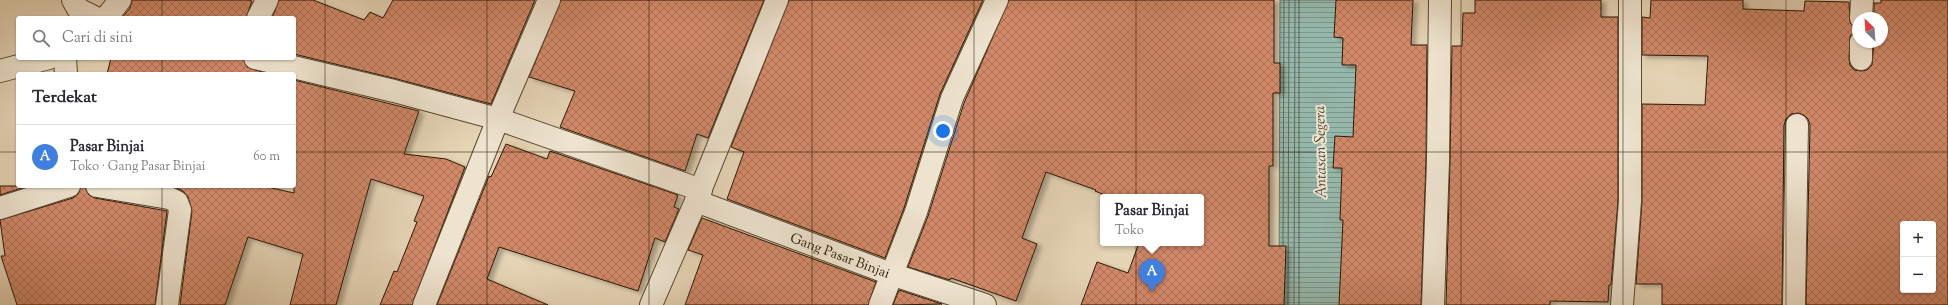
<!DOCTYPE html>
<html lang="id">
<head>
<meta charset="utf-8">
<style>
  body { margin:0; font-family:"Sorts Mill Goudy",serif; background:#f2f2f3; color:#2b2b33 }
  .controls { position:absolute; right:12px; bottom:12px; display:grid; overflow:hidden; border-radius:4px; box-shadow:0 1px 3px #0004 }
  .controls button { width:36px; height:36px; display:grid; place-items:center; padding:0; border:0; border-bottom:1px solid #e1e1e2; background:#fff; color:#2b2b33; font:20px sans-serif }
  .compass { position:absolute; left:1852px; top:12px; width:36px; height:36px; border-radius:50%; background:#fff; box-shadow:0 1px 3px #0004; rotate:335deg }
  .you { position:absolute; left:943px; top:131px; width:14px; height:14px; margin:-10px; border:3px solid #fff; border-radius:50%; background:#1a73e8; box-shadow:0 0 0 6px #1a73e833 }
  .badge { display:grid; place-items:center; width:26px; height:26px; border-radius:50%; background:#8f2418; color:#fff; font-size:13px; font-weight:700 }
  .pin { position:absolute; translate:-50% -33px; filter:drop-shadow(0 1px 2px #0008) }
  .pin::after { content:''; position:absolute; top:21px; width:14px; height:12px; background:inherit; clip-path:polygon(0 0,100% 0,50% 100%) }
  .popup { position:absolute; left:1100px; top:194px; width:104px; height:52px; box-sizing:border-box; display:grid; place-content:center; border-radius:4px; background:#fff; filter:drop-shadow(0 1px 3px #0005); font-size:13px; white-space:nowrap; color:#7c7c81 }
  .popup b { font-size:15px; color:#2b2b33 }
  .popup::after { content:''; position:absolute; left:50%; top:100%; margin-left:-8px; border:8px solid transparent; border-top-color:#fff }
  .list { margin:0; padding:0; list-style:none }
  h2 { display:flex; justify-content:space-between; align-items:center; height:52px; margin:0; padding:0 16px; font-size:17px }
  h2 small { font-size:13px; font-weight:400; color:#7c7c81 }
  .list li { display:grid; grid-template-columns:26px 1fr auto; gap:12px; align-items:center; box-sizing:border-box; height:64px; padding:0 16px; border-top:1px solid #e1e1e2 }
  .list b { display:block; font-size:15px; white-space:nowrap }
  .list p { margin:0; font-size:13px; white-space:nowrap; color:#7c7c81 }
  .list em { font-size:13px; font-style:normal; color:#7c7c81 }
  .icon { flex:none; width:22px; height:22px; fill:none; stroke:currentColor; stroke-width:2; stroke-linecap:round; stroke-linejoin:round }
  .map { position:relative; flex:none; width:1948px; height:305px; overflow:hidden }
  .search { position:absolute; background:#fff; box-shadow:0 1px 3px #0004; left:16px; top:16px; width:280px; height:44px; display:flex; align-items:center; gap:10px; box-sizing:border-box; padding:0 14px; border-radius:4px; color:#7c7c81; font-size:15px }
  .panel { position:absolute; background:#fff; box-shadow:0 1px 3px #0004; left:16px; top:72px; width:280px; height:116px; border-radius:4px }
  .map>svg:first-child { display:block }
  .water { fill:url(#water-rules); stroke:#6b7868 }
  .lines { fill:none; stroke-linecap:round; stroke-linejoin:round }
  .shore { stroke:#606857; stroke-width:1 }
  .building { fill:url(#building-cross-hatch); stroke:#2a1902; fill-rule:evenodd; filter:url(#shadow) }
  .minor-casing { stroke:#59482f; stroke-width:24 }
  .minor { stroke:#eee3cf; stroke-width:22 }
  .grid { fill:none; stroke:#2a1902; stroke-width:1; stroke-opacity:0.55 }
  .labels { text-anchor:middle; stroke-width:4; stroke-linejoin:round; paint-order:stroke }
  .street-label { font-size:14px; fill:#2a1902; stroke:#eee3cf }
  .water-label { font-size:15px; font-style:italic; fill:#4a4935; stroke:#eee3cf }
</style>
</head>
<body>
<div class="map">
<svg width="1948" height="305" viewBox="0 0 1948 305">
  <defs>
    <pattern id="water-rules" width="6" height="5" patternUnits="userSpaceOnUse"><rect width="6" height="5" fill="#96b8ac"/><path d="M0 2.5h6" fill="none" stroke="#7b958a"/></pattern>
    <pattern id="building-cross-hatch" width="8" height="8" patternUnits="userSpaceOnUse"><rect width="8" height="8" fill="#d2896a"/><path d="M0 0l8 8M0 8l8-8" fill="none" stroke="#ab6f55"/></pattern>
    <filter id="shadow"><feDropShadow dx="4.5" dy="2.5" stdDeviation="2" flood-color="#0004"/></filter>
  </defs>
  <rect width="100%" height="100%" fill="#e5d4b5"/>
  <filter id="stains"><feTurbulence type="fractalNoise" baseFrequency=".005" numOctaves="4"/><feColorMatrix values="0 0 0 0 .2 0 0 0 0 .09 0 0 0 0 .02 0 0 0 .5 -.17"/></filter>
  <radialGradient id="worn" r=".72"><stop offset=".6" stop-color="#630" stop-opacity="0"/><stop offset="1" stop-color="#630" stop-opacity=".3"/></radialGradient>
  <polygon class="water" points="1280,0 1374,0 1378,305 1279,305"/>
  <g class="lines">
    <g class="shore">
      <polyline points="1283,245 1284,0"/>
      <polyline points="1288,305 1289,0"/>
      <polyline points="1294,305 1295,0"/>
    </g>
  </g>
  <g class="building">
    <polygon points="132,0 249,0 252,1 246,18 122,18 130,8"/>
    <polygon points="279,0 313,0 364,20 370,12 383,18 393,0 535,0 491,104 397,79 294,54 294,18 272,18"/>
    <polygon points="561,0 764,0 708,138 697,134 685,171 560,127 575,91 529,77"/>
    <polygon points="789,0 983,0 940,94 904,208 885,258 727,199 744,152 731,147"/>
    <polygon points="1009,0 1274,0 1274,63 1280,63 1280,93 1273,93 1273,166 1269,166 1269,246 1286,246 1284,305 1081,305 1097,262 1128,273 1139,243 1201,243 1201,197 1110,197 1095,191 1096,190 1046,172 1022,238 1037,244 1016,301 951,278 950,280 908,267 928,216 964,103"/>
    <polygon points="1336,0 1413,0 1411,45 1427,45 1426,161 1421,305 1339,305 1343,220 1340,220 1342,168 1333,168 1335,136 1353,137 1356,65 1342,65 1343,38 1334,37"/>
    <polygon points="1475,0 1601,0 1601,17 1618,17 1618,201 1611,285 1609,285 1608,302 1550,301 1550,305 1446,305 1450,161 1452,46 1462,46 1463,13 1475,13"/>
    <path d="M1651,0h92v9l61,2 1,-10 44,1 1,21 8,7 -8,6 -1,23 1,6 4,5 7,1 6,-1 5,-5 2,-23h8v-24h-8v-15h7v-3h67v305h-142l4,-180 -2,-6 -4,-4 -6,-2 -7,1 -5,5 -2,6 -2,180h-120v-21h-26l6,-83v-97l63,1 3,-49 -66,-1v-38l8,1zM1903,224h30v66h-30z"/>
    <polygon points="111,58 243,58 247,67 268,74 107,74"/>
    <polygon points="294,80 419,111 404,154 446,159 465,167 412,305 380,305 394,271 397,272 417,222 414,221 424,196 371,179 336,305 290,305 303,254 248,237 225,305 180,305 192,211 188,197 183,191 172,186 263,186 294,193"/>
    <polygon points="506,144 547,159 550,151 678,195 674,207 679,209 665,242 655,238 638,291 499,247 487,279 548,305 437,305 489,176 491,177"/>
    <polygon points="0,186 28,186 0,195"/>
    <polygon points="81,186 85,186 89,195 95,198 167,211 155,305 17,305 1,256 5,256 0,220 73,198 78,194"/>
    <polygon points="702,218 876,282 868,305 685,305 703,255 688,250"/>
    <polygon points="899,290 942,304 893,305"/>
  </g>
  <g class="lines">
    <g class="minor-casing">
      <g id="minor">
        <polyline points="73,0 78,9 96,18"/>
        <polyline points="106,18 120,0"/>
        <polyline points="258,18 267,0"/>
        <polyline points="1861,18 1862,0"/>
        <polyline points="65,58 66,74"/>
        <polyline points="255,58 394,91 498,119 701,190"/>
        <polyline points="1861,59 1861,42"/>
        <polyline points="0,71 49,58"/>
        <polyline points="97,186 169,198 177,202 180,210 167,305"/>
        <path id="s1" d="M696,201l195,73 94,31"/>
        <polyline points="0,208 69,186"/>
        <polyline points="424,305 498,119 549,0"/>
        <polyline points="651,305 696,201 777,0"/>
        <polyline points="880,305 916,212 952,98 997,0"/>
        <polyline points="1433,305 1438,161 1440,0"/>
        <polyline points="1622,305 1630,201 1630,0"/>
        <polyline points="1794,305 1797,125"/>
      </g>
    </g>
    <use href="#minor" class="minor"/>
  </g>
  <path class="grid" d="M162,0v18M325,0v305M487,0v305M649,0v305M812,0v305M974,0v305M1136,0v305M1299,0v305M1461,0v305M1623,0v305M1786,0v305M162,58v16M0,152h18M294,152h1654M162,186v119"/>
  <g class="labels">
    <g class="street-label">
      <text dy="5" stroke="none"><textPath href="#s1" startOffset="154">Gang Pasar Binjai</textPath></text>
    </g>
    <g class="water-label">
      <text transform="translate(1320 152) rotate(-91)" y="5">Antasan Segera</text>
    </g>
  </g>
  <rect width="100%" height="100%" filter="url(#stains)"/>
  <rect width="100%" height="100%" fill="url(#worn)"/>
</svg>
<div class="controls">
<button>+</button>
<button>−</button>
</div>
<svg class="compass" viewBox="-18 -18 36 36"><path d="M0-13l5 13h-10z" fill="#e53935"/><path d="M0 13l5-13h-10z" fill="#7c7c81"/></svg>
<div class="you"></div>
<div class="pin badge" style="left:1152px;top:292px;background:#3f7fe0">A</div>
<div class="popup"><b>Pasar Binjai</b>Toko</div>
<div class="search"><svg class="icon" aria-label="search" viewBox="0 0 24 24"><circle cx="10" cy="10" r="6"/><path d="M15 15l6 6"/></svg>Cari di sini</div>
<section class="panel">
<h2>Terdekat<small></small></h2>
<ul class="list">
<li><span class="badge" style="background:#3f7fe0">A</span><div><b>Pasar Binjai</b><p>Toko · Gang Pasar Binjai</p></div><em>60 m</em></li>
</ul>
</section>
</div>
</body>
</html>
